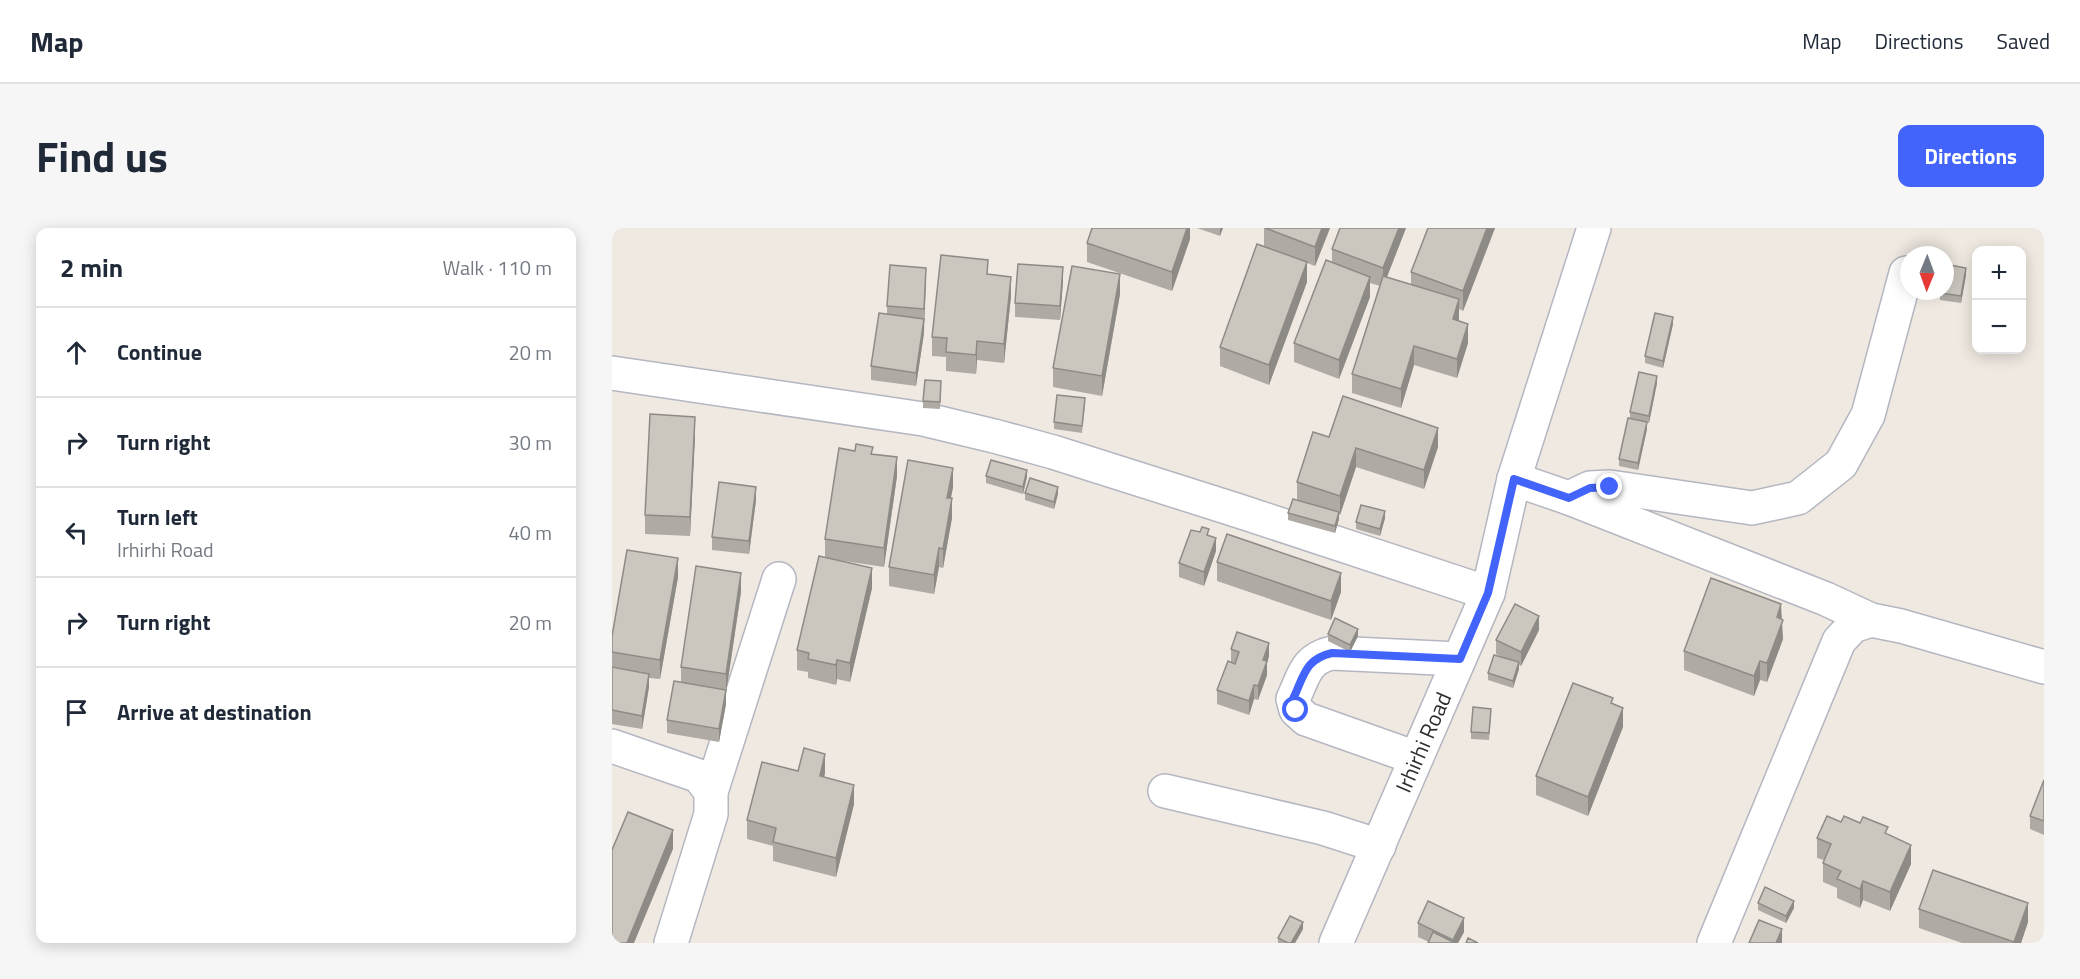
<!DOCTYPE html>
<html lang="en">
<head>
<meta charset="utf-8">
<style>
  body { margin:0; font-family:"Titillium Web",sans-serif; background:#f6f6f7; color:#1f2937 }
  .controls { position:absolute; right:18px; top:18px; display:grid; overflow:hidden; border-radius:12px; box-shadow:0 3px 15px #0003 }
  .controls button { width:54px; height:54px; display:grid; place-items:center; padding:0; border:0; border-bottom:2px solid #e0e1e3; background:#fff; color:#1f2937; font:30px sans-serif }
  .compass { position:absolute; left:1288px; top:18px; width:54px; height:54px; border-radius:50%; background:#fff; box-shadow:0 3px 15px #0003; rotate:181deg }
  .stop { position:absolute; width:18px; height:18px; margin:-14px; border:4px solid #4264fb; border-radius:50%; background:#fff }
  .stop.end { background:#4264fb; border-color:#fff; box-shadow:0 2px 6px #0008 }
  .list { margin:0; padding:0; list-style:none }
  h2 { display:flex; justify-content:space-between; align-items:center; height:78px; margin:0; padding:0 24px; font-size:26px }
  h2 small { font-size:20px; font-weight:400; color:#747a83 }
  .list li { display:grid; grid-template-columns:39px 1fr auto; gap:18px; align-items:center; box-sizing:border-box; height:90px; padding:0 24px; border-top:2px solid #e0e1e3 }
  .list b { display:block; font-size:22px; white-space:nowrap }
  .list p { margin:0; font-size:20px; white-space:nowrap; color:#747a83 }
  .list em { font-size:20px; font-style:normal; color:#747a83 }
  .icon { flex:none; width:33px; height:33px; fill:none; stroke:currentColor; stroke-width:2; stroke-linecap:round; stroke-linejoin:round }
  .map { position:relative; flex:none; width:1432px; height:715px; overflow:hidden; border-radius:12px }
  header { display:flex; align-items:center; gap:36px; box-sizing:border-box; height:84px; padding:0 30px; background:#fff; border-bottom:2px solid #e0e1e3 }
  header strong { font-size:28px }
  nav { display:flex; gap:33px; margin-inline-start:auto; font-size:21px }
  .intro { display:flex; align-items:center; justify-content:space-between; box-sizing:border-box; height:144px; padding:0 36px }
  h1 { margin:0; font-size:42px }
  .button { padding:15px 27px; border-radius:12px; background:#4264fb; color:#fff; font-size:21px; font-weight:700 }
  main { display:flex; gap:36px; padding:0 36px }
  aside { flex:1; background:#fff; border-radius:12px; box-shadow:0 3px 15px #0003 }
  .map>svg:first-child { display:block }
  .lines { fill:none; stroke-linecap:round; stroke-linejoin:round }
  .minor-casing { stroke:#b4b7c1; stroke-width:36 }
  .minor { stroke:#fff; stroke-width:33 }
  .wall { fill:#afaba4 }
  .shaded-wall { fill:#8e8b86 }
  .building { fill:#cbc7bf; stroke:#8e8b86; stroke-width:1.5 }
  .route { stroke:#4264fb; stroke-width:8 }
  .labels { text-anchor:middle; stroke-width:4.5; stroke-linejoin:round; paint-order:stroke }
  .street-label { font-size:22px; fill:#2e2e2e; stroke:#fff }
</style>
</head>
<body>
<header>
<strong>Map</strong>
<nav><a>Map</a><a>Directions</a><a>Saved</a></nav>
</header>
<div class="intro"><h1>Find us</h1><a class="button">Directions</a></div>
<main>
<aside>
<h2>2 min<small>Walk · 110 m</small></h2>
<ul class="list">
<li><svg class="icon" aria-label="ahead" viewBox="0 0 24 24"><path d="M12 20V5M6 11l6-6 6 6"/></svg><div><b>Continue</b></div><em>20 m</em></li>
<li><svg class="icon" aria-label="right" viewBox="0 0 24 24"><path d="M7 20v-9h11M14 6l5 5-5 5"/></svg><div><b>Turn right</b></div><em>30 m</em></li>
<li><svg class="icon" aria-label="left" viewBox="0 0 24 24"><path d="M17 20v-9H6M10 6l-5 5 5 5"/></svg><div><b>Turn left</b><p>Irhirhi Road</p></div><em>40 m</em></li>
<li><svg class="icon" aria-label="right" viewBox="0 0 24 24"><path d="M7 20v-9h11M14 6l5 5-5 5"/></svg><div><b>Turn right</b></div><em>20 m</em></li>
<li><svg class="icon" aria-label="arrive" viewBox="0 0 24 24"><path d="M6 21V4h12l-3 4 3 4H6"/></svg><div><b>Arrive at destination</b></div></li>
</ul>
</aside>
<div class="map">
<svg width="1432" height="715" viewBox="0 0 1432 715">
  <rect width="100%" height="100%" fill="#efe9e1"/>
  <g class="lines">
    <g class="minor-casing">
      <g id="minor">
        <polyline points="0,145 311,191 382,208 441,224 627,283 876,365"/>
        <polyline points="902,251 957,270 1214,371 1259,392"/>
        <polyline points="957,270 978,260 998,259 1140,280 1186,270 1229,236 1256,187 1294,45"/>
        <polyline points="0,518 87,548 99,564 99,586 59,715"/>
        <path d="M804,530l-110,-39 -10,-9 -3,-11c11,-23 12,-40 39,-46l127,6"/>
        <polyline points="553,563 711,600 767,618"/>
        <polyline points="99,564 167,351"/>
        <path id="s1" d="M724,715l152,-350 26,-114 80,-251"/>
        <polyline points="1102,715 1227,413 1241,398 1259,392 1289,398 1432,439"/>
      </g>
    </g>
    <use href="#minor" class="minor"/>
  </g>
  <g class="wall">
    <polygon points="578,0 578,11 560,63 475,34 475,15"/>
    <polygon points="585,0 611,0 608,8"/>
    <polygon points="652,0 718,0 703,38 695,35 695,54 657,157 608,138 608,119 652,19"/>
    <polygon points="728,0 794,0 775,49 799,57 799,44 816,0 883,0 851,83 847,81 846,93 856,115 845,150 802,137 789,180 740,165 740,146 768,58 758,55 758,69 727,151 682,134 682,115 720,35 720,21"/>
    <polygon points="376,47 399,68 392,135 365,132 364,146 334,143 334,129 320,128 320,109"/>
    <polygon points="1354,47 1349,75 1328,72 1328,64 1322,63 1333,63"/>
    <polygon points="314,53 312,105 304,158 259,152 259,138 275,86 275,78"/>
    <polygon points="451,53 448,92 403,89 403,75"/>
    <polygon points="508,66 490,168 441,159 441,140"/>
    <polygon points="1061,96 1051,140 1033,135 1033,128"/>
    <polygon points="1045,155 1037,195 1035,195 1035,201 1026,242 1007,238 1007,231 1018,190 1018,184"/>
    <polygon points="329,160 328,181 311,180 311,173"/>
    <polygon points="473,177 470,205 442,201 442,194"/>
    <polygon points="83,208 78,308 33,306 33,287"/>
    <polygon points="717,209 826,219 812,261 744,239 728,287 727,287 727,291 723,305 676,292 676,285 685,272 685,254"/>
    <polygon points="243,223 261,226 285,248 272,339 225,332 260,360 238,454 225,451 224,457 196,450 196,444 185,442 185,422 213,329 213,311"/>
    <polygon points="374,248 415,249 411,266 374,255"/>
    <polygon points="341,259 339,270 340,290 331,340 327,339 322,366 277,358 277,339"/>
    <polygon points="413,265 446,266 442,281 413,272"/>
    <polygon points="144,272 137,326 100,322 100,309"/>
    <polygon points="773,290 768,308 744,301 744,294"/>
    <polygon points="597,308 604,323 592,358 567,349 567,335"/>
    <polygon points="605,334 729,364 719,392 605,353"/>
    <polygon points="66,349 48,451 37,450 37,459 30,501 0,496 0,408"/>
    <polygon points="129,364 114,465 114,476 107,514 55,505 55,492 69,454 69,439"/>
    <polygon points="1169,391 1171,411 1155,454 1148,452 1142,468 1072,442 1072,423"/>
    <polygon points="927,402 909,438 907,437 907,441 901,460 876,452 876,445 892,430 884,426 884,412"/>
    <polygon points="716,406 746,408 738,424 716,413"/>
    <polygon points="619,421 657,428 655,435 655,447 646,472 642,471 637,487 605,476 605,462 619,435"/>
    <polygon points="1001,476 1011,499 976,588 924,567 924,548"/>
    <polygon points="879,488 877,512 859,511 859,504"/>
    <polygon points="213,545 212,549 242,576 224,649 161,633 161,618 135,611 135,592"/>
    <polygon points="1432,552 1432,607 1418,601 1418,588"/>
    <polygon points="1229,594 1276,607 1299,636 1278,683 1251,672 1248,680 1225,670 1225,660 1211,654 1211,635 1212,632 1205,630 1205,610"/>
    <polygon points="1146,675 1182,680 1174,695 1146,682"/>
    <polygon points="1307,681 1416,694 1409,715 1350,715 1307,700"/>
    <polygon points="806,695 852,704 846,715 816,715 817,714 806,709"/>
    <polygon points="691,701 683,715 666,715 666,710"/>
  </g>
  <g class="shaded-wall">
    <polygon points="575,0 578,0 578,11 560,63 560,44"/>
    <polygon points="608,0 611,0 608,8"/>
    <polygon points="710,0 718,0 703,38 703,19"/>
    <polygon points="787,0 794,0 771,59 771,40"/>
    <polygon points="875,0 883,0 851,83 851,63"/>
    <polygon points="695,34 695,54 657,157 657,137"/>
    <polygon points="451,39 451,53 448,92 448,78"/>
    <polygon points="314,40 314,53 312,95 312,81"/>
    <polygon points="1354,40 1354,47 1349,75 1349,68"/>
    <polygon points="508,46 508,66 490,168 490,148"/>
    <polygon points="399,49 399,68 392,135 392,116"/>
    <polygon points="758,49 758,69 727,151 727,132"/>
    <polygon points="847,71 847,91 841,110 841,91"/>
    <polygon points="1061,89 1061,96 1051,140 1051,133"/>
    <polygon points="312,91 312,105 304,158 304,145"/>
    <polygon points="856,96 856,115 845,150 845,131"/>
    <polygon points="365,113 365,132 364,146 364,127"/>
    <polygon points="802,118 802,137 789,180 789,161"/>
    <polygon points="1045,148 1045,155 1037,195 1037,188"/>
    <polygon points="83,189 83,208 78,308 78,289"/>
    <polygon points="1035,194 1035,201 1026,242 1026,235"/>
    <polygon points="826,200 826,219 812,261 812,242"/>
    <polygon points="744,220 744,239 728,287 728,268"/>
    <polygon points="285,229 285,248 272,339 272,320"/>
    <polygon points="341,240 341,259 335,289 335,270"/>
    <polygon points="415,242 415,249 411,266 411,259"/>
    <polygon points="144,259 144,272 137,326 137,313"/>
    <polygon points="446,259 446,266 442,281 442,274"/>
    <polygon points="340,270 340,290 331,340 331,321"/>
    <polygon points="773,283 773,290 768,308 768,301"/>
    <polygon points="727,284 727,291 723,305 723,298"/>
    <polygon points="604,310 604,323 592,358 592,344"/>
    <polygon points="327,320 327,339 322,366 322,347"/>
    <polygon points="66,330 66,349 48,451 48,432"/>
    <polygon points="260,340 260,360 238,454 238,435"/>
    <polygon points="129,345 129,364 114,465 114,446"/>
    <polygon points="729,345 729,364 719,392 719,373"/>
    <polygon points="1169,376 1171,411 1155,454 1155,435 1165,389"/>
    <polygon points="927,388 927,402 909,438 909,424"/>
    <polygon points="746,401 746,408 738,424 738,417"/>
    <polygon points="657,415 657,428 655,435 655,447 646,472 646,458 651,432"/>
    <polygon points="225,432 225,451 224,457 224,437"/>
    <polygon points="1148,433 1148,452 1142,468 1142,448"/>
    <polygon points="907,434 907,441 901,460 901,453"/>
    <polygon points="37,446 37,459 30,501 30,488"/>
    <polygon points="642,457 642,471 637,487 637,473"/>
    <polygon points="114,462 114,476 107,514 107,501"/>
    <polygon points="1011,480 1011,499 976,588 976,569"/>
    <polygon points="213,526 213,545 208,568 208,548"/>
    <polygon points="242,557 242,576 224,649 224,630"/>
    <polygon points="61,602 61,621 22,715 15,715"/>
    <polygon points="1299,617 1299,636 1278,683 1278,664"/>
    <polygon points="1251,653 1251,672 1248,680 1248,661"/>
    <polygon points="1182,673 1182,680 1174,695 1174,688"/>
    <polygon points="1416,675 1416,694 1409,715 1402,715"/>
    <polygon points="852,690 852,704 846,715 841,715 841,712"/>
    <polygon points="691,694 691,701 683,715 679,715"/>
    <polygon points="1170,701 1170,715 1164,715"/>
  </g>
  <g class="building">
    <polygon points="480,0 575,0 560,44 475,15"/>
    <polygon points="653,0 710,0 703,19"/>
    <polygon points="728,0 787,0 771,40 720,21"/>
    <polygon points="816,0 875,0 851,63 799,44"/>
    <polygon points="645,16 695,34 657,137 608,119"/>
    <polygon points="329,27 376,32 375,46 399,49 392,116 365,113 364,127 334,124 335,110 320,109"/>
    <polygon points="714,32 758,49 727,132 682,115"/>
    <polygon points="406,36 451,39 448,78 403,75"/>
    <polygon points="1333,36 1354,40 1349,68 1328,65 1328,63 1333,63"/>
    <polygon points="278,37 314,40 312,81 275,78"/>
    <polygon points="460,38 508,46 490,148 441,140"/>
    <polygon points="771,48 847,71 841,91 856,96 845,131 802,118 789,161 740,146"/>
    <polygon points="267,85 312,91 304,145 259,138"/>
    <polygon points="1043,85 1061,89 1051,133 1033,128"/>
    <polygon points="1027,144 1045,148 1037,188 1018,184"/>
    <polygon points="313,152 329,153 328,174 311,173"/>
    <polygon points="445,167 473,170 470,198 442,194"/>
    <polygon points="731,168 826,200 812,242 744,220 728,268 685,254 701,204 717,209"/>
    <polygon points="38,186 83,189 78,289 33,287"/>
    <polygon points="1016,190 1035,194 1026,235 1007,231"/>
    <polygon points="244,216 261,219 259,226 285,229 272,320 213,311 227,220 243,223"/>
    <polygon points="296,232 341,240 335,270 340,270 331,321 327,320 322,347 277,339"/>
    <polygon points="379,232 415,242 411,259 374,248"/>
    <polygon points="418,250 446,259 442,274 413,265"/>
    <polygon points="107,254 144,259 137,313 100,309"/>
    <polygon points="681,271 727,284 723,298 676,285"/>
    <polygon points="749,277 773,283 768,301 744,294"/>
    <polygon points="590,299 597,301 595,307 604,310 592,344 567,335 579,302 588,304"/>
    <polygon points="615,306 729,345 719,373 605,334"/>
    <polygon points="15,322 66,330 48,432 0,424 0,408"/>
    <polygon points="207,328 260,340 238,435 225,432 224,437 196,431 197,425 185,422"/>
    <polygon points="84,338 129,345 114,446 69,439"/>
    <polygon points="1099,350 1169,376 1165,389 1171,392 1155,435 1148,433 1142,448 1072,423"/>
    <polygon points="903,376 927,388 909,424 884,412"/>
    <polygon points="723,390 746,401 738,417 716,406"/>
    <polygon points="625,404 657,415 651,432 655,433 646,458 642,457 637,473 605,462 616,433 623,436 627,424 619,421"/>
    <polygon points="882,427 907,434 901,453 876,445"/>
    <polygon points="0,439 37,446 30,488 0,482"/>
    <polygon points="62,453 114,462 107,501 55,492"/>
    <polygon points="961,455 1001,470 999,475 1011,480 976,569 924,548"/>
    <polygon points="861,479 879,481 877,505 859,504"/>
    <polygon points="192,520 213,526 208,548 242,557 224,630 161,614 164,600 135,592 150,534 186,543"/>
    <polygon points="1432,552 1432,593 1418,588"/>
    <polygon points="16,584 61,602 15,715 0,715 0,622"/>
    <polygon points="1215,588 1229,594 1232,588 1248,595 1251,589 1276,599 1273,605 1299,617 1278,664 1251,653 1248,661 1225,651 1229,643 1211,635 1219,616 1205,610"/>
    <polygon points="1321,642 1416,675 1402,714 1307,681"/>
    <polygon points="1153,659 1182,673 1174,688 1146,675"/>
    <polygon points="816,673 852,690 841,712 806,695"/>
    <polygon points="678,688 691,694 679,715 676,715 666,710"/>
    <polygon points="1147,692 1170,701 1164,715 1137,715"/>
    <polygon points="821,704 843,715 816,715"/>
    <polygon points="856,710 866,715 854,715"/>
  </g>
  <g class="lines">
    <path class="route" d="M684,482l-3,-11c11,-23 12,-40 39,-46l128,6 28,-66 26,-114 55,19 21,-10 20,-1"/>
  </g>
  <g class="labels">
    <g class="street-label">
      <text dy="8" stroke="none"><textPath href="#s1" startOffset="219">Irhirhi Road</textPath></text>
    </g>
  </g>
</svg>
<div class="controls">
<button>+</button>
<button>−</button>
</div>
<svg class="compass" viewBox="-18 -18 36 36"><path d="M0-13l5 13h-10z" fill="#e53935"/><path d="M0 13l5-13h-10z" fill="#747a83"/></svg>
<div class="stop" style="left:684px;top:482px"></div>
<div class="stop end" style="left:998px;top:259px"></div>
</div>
</main>
</body>
</html>
